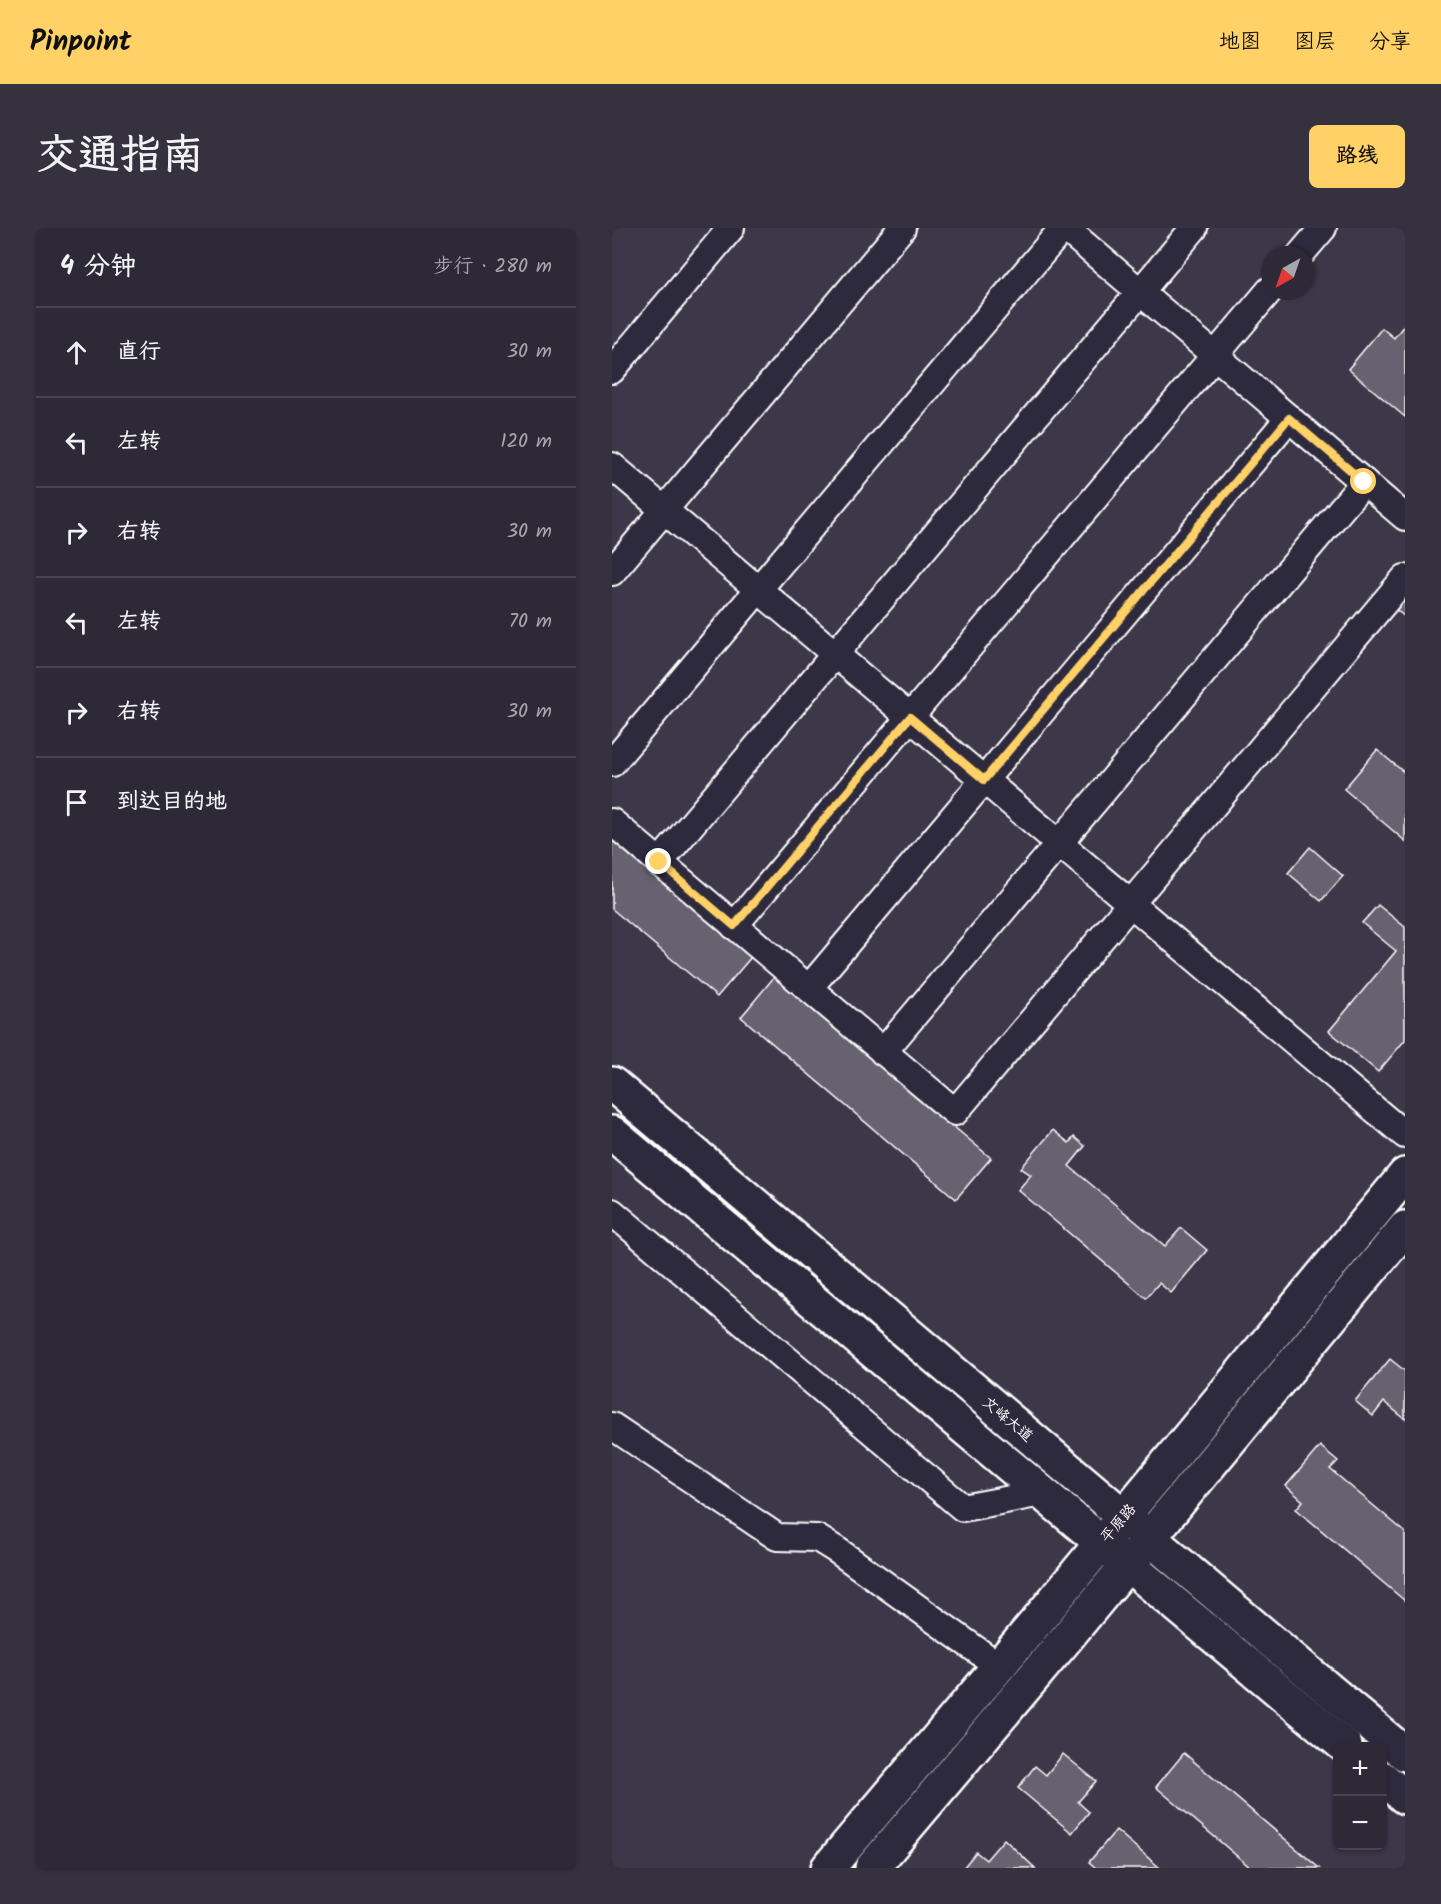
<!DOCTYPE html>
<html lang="zh">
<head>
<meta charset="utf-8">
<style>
  body { margin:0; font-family:Kalam,"LXGW WenKai TC",sans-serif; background:#35313f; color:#f1f3f6 }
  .controls { position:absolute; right:18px; bottom:18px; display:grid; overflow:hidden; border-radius:9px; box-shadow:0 2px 4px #0004 }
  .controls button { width:54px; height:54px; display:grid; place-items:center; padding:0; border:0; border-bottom:2px solid #484552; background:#2d2937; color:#f1f3f6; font:30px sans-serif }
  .compass { position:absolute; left:649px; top:18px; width:54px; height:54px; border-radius:50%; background:#2d2937; box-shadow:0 2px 4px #0004; rotate:220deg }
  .stop { position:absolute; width:18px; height:18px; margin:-14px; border:4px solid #ffd166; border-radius:50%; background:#fff }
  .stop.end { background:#ffd166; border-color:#fff; box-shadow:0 2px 6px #0008 }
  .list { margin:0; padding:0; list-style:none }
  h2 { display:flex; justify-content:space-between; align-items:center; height:78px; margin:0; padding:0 24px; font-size:26px }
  h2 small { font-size:20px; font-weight:400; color:#a7a6ad }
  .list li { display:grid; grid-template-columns:39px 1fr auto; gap:18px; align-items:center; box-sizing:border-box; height:90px; padding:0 24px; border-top:2px solid #484552 }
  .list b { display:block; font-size:22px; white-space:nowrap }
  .list em { font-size:20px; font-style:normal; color:#a7a6ad }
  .icon { flex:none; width:33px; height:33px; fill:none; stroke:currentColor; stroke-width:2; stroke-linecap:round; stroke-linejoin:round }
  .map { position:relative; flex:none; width:793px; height:1640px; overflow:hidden; border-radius:9px }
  header { display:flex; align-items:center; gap:36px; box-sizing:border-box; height:84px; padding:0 30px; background:#ffd166; color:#111 }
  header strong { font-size:28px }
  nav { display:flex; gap:33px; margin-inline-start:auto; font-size:21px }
  .intro { display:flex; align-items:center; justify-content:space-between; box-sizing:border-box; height:144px; padding:0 36px }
  h1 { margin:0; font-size:42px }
  .button { padding:15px 27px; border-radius:9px; background:#ffd166; color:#111; font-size:21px; font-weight:700 }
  main { display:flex; gap:36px; padding:0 36px }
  aside { flex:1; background:#2d2937; border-radius:9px; box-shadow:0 2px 4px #0004 }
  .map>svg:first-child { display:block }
  .building { fill:#666270; stroke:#fff; stroke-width:1.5 }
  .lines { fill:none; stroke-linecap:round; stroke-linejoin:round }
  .minor-casing { stroke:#fff; stroke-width:30 }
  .major-casing { stroke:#fff; stroke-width:38 }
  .minor { stroke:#2f2a3d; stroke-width:26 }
  .major { stroke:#2f2a3d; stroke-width:33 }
  .route { stroke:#ffd166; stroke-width:8 }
  .labels { text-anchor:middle; stroke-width:5; stroke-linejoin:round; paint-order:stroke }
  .street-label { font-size:15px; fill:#fff; stroke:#2f2a3d }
</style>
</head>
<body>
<header>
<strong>Pinpoint</strong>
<nav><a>地图</a><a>图层</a><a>分享</a></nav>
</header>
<div class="intro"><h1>交通指南</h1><a class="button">路线</a></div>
<main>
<aside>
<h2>4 分钟<small>步行 · 280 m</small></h2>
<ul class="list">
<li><svg class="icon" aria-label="ahead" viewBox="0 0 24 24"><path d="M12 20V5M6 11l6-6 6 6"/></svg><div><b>直行</b></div><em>30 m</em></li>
<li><svg class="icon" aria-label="left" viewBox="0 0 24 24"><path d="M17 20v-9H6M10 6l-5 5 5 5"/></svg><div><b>左转</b></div><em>120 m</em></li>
<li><svg class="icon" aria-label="right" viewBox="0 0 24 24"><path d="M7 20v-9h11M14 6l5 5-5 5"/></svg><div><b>右转</b></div><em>30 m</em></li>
<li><svg class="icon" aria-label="left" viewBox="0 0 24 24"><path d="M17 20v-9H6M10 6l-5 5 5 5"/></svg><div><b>左转</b></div><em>70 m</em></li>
<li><svg class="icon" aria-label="right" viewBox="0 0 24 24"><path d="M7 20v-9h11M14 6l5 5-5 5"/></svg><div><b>右转</b></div><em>30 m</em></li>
<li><svg class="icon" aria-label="arrive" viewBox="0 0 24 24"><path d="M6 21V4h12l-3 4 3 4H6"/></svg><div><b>到达目的地</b></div></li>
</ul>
</aside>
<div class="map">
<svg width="793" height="1640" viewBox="0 0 793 1640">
  <rect width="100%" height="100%" fill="#3c3749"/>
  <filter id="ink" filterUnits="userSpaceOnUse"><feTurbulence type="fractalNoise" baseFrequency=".0167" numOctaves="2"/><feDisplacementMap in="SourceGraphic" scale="12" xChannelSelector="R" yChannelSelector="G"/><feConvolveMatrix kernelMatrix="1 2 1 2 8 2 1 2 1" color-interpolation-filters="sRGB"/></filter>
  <g filter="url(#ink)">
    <g class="building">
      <polygon points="793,96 793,189 736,141 770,100 782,110"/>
      <polygon points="793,369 793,389 783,381"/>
      <polygon points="765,522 793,545 793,613 732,561"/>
      <polygon points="0,610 140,728 105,769 0,681"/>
      <polygon points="698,619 731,648 709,673 676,645"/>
      <polygon points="766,677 793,699 793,812 766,844 717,803 784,723 750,695"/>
      <polygon points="163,748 379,930 344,971 129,789"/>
      <polygon points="441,902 457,915 462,909 473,918 457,938 553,1018 569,1000 595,1022 559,1065 547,1055 534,1070 406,962 419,947 409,940"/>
      <polygon points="778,1131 793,1143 793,1191 772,1174 761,1188 743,1173"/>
      <polygon points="708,1218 726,1233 718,1241 793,1304 793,1373 684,1281 691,1273 674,1258"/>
      <polygon points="572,1525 707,1640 639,1640 544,1559"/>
      <polygon points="451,1526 484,1553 466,1574 477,1584 460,1605 406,1560 423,1538 434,1547"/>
      <polygon points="504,1602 548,1640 484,1640 477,1634"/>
      <polygon points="392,1611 423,1640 351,1640 364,1624 374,1632"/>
    </g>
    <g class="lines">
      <g class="minor-casing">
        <g id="minor">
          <polyline points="453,0 793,289"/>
          <polyline points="688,27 711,0"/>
          <polyline points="0,142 119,0"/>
          <polyline points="0,238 793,907"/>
          <polyline points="0,344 290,0"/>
          <polyline points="0,535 451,0"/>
          <polyline points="0,594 343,884 793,350"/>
          <polyline points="47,635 582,0"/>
          <polyline points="122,698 658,62"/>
          <polyline points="197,760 677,190"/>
          <polyline points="271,824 752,254"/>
          <polyline points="0,984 351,1280 430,1265"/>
          <polyline points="0,1198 165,1309 205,1310 226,1323 387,1438"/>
        </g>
      </g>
      <g class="major-casing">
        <g id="major">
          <polyline points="0,856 793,1526"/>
          <polyline points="0,905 733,1518"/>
          <polyline points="770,1550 793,1569"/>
          <polyline points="216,1640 426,1392 793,947"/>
          <polyline points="260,1640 452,1413 793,1000"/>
        </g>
      </g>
      <use href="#minor" class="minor"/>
      <use href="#major" class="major"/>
    </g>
  </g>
  <g class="lines" filter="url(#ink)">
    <polyline class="route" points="47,634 122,698 298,489 372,552 677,190 752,254"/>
  </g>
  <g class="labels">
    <g class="street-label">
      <text transform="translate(396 1191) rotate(40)" y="5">文峰大道</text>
      <text transform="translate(506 1295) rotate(-50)" y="5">平原路</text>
    </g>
  </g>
</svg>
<div class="controls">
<button>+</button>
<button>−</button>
</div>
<svg class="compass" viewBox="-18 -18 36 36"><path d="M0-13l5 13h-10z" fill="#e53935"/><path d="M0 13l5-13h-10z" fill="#a7a6ad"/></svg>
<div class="stop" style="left:752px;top:254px"></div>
<div class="stop end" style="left:47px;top:634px"></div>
</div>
</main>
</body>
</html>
